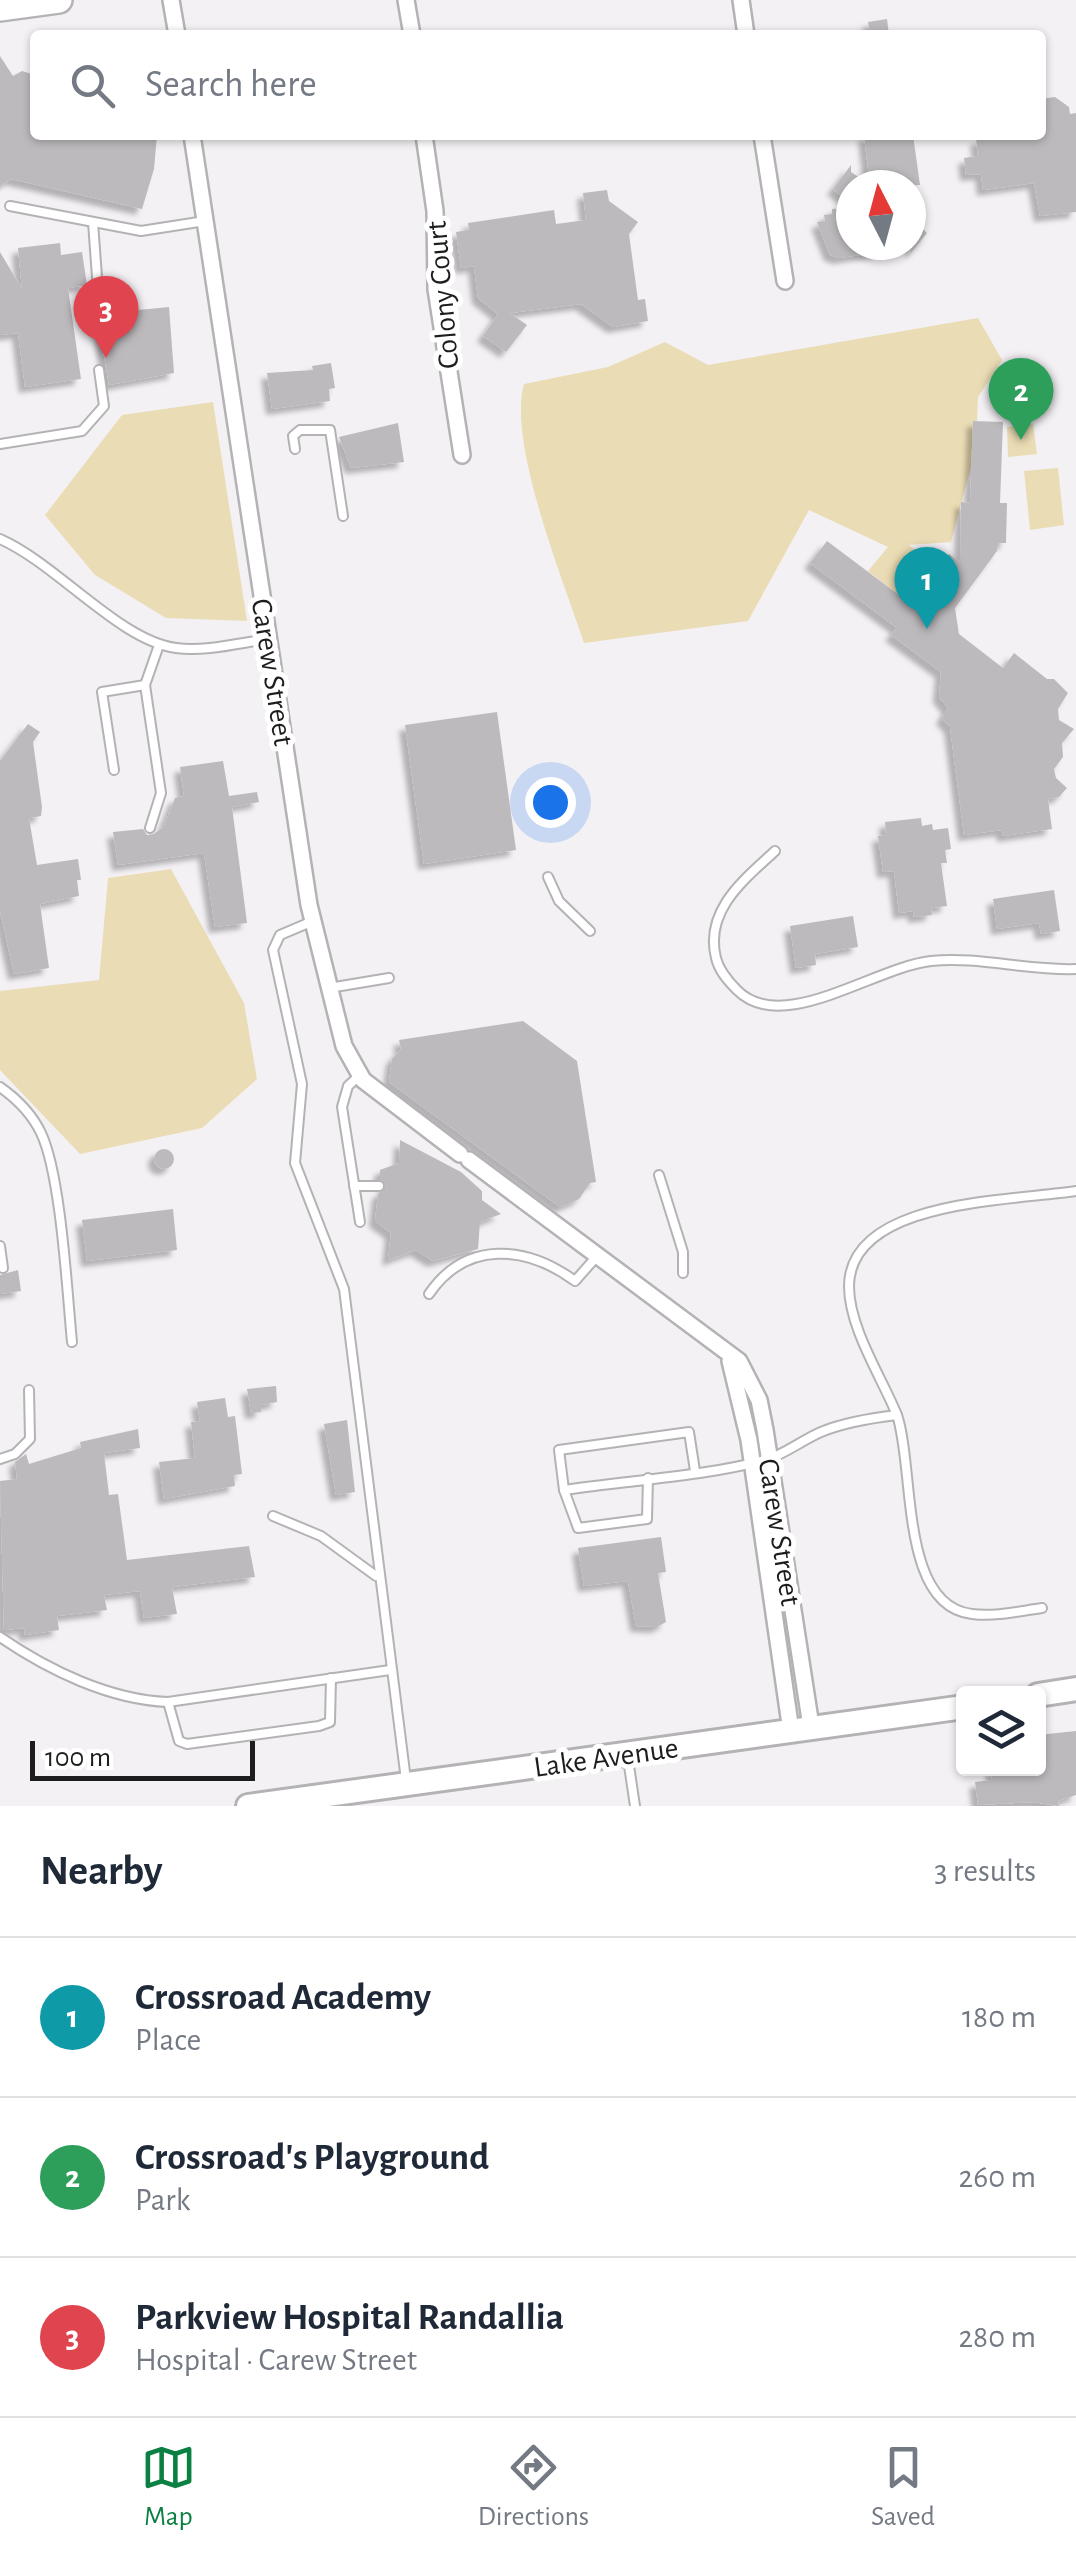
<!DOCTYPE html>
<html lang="en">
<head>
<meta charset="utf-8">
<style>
  body { margin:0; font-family:"Alegreya Sans",sans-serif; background:#f2f2f3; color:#1f2937 }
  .controls { position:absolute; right:30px; bottom:30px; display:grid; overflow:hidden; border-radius:10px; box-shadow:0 2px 8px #0004 }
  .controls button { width:90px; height:90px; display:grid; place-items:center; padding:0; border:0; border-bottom:2px solid #e0e1e3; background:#fff; color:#1f2937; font:50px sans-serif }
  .compass { position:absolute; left:836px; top:170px; width:90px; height:90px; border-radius:50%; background:#fff; box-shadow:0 2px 8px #0004; rotate:354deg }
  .scale { position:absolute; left:30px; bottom:25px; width:225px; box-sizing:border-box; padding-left:10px; border:5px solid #1d1c1e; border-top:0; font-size:28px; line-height:35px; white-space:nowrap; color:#1d1c1e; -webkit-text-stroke:8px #fff; paint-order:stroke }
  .you { position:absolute; left:550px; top:802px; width:35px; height:35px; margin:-25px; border:8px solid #fff; border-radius:50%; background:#1a73e8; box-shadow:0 0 0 15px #1a73e833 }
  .badge { display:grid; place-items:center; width:65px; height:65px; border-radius:50%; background:#0b8043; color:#fff; font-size:32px; font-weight:700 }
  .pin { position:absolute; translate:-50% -82px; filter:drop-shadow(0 2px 5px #0008) }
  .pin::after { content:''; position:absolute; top:52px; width:35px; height:30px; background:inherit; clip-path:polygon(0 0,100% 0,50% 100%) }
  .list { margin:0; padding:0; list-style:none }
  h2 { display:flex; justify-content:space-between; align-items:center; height:130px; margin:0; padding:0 40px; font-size:42px }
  h2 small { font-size:32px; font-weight:400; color:#747a83 }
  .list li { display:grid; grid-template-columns:65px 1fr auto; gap:30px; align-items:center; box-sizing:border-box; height:160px; padding:0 40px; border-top:2px solid #e0e1e3 }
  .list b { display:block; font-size:38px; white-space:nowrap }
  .list p { margin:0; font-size:32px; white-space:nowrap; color:#747a83 }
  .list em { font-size:32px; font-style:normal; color:#747a83 }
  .icon { flex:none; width:55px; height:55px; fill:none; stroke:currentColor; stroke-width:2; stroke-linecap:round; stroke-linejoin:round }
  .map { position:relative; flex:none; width:1076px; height:1806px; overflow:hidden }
  .search { position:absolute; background:#fff; box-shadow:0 2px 8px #0004; left:30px; right:30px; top:30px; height:110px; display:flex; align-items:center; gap:25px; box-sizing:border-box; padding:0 35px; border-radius:10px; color:#747a83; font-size:38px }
  .sheet { height:610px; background:#fff }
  nav { display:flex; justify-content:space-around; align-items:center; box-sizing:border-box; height:140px; border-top:2px solid #e0e1e3; background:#fff; font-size:28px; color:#747a83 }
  nav a { display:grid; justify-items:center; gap:5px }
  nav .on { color:#0b8043 }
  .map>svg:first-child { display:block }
  .green { fill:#eadcb4 }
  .building { fill:#bdbabe; filter:url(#shadow) }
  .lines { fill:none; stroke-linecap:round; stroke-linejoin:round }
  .lane-casing { stroke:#b5b2b6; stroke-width:12 }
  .street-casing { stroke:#b5b2b6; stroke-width:20 }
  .secondary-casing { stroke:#b5b2b6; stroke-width:28 }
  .primary-casing { stroke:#b5b2b6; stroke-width:30 }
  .lane { stroke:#fff; stroke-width:8 }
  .street { stroke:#fff; stroke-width:15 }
  .secondary { stroke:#fff; stroke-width:22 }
  .primary { stroke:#fff; stroke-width:25 }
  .labels { text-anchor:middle; stroke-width:10; stroke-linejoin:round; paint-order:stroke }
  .street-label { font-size:30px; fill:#1d1c1e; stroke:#fff }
</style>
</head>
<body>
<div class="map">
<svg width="1076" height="1806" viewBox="0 0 1076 1806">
  <defs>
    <filter id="shadow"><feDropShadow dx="-6" dy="6" stdDeviation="2.5" flood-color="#0004"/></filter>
  </defs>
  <rect width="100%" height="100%" fill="#f4f1f5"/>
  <g class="green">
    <path d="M978,318l24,42 -24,37 -2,51 -25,94 -42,3 22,18 -28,35 -35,-27 20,-24 -79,-37 -61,111 -164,22c-20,-61 -77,-200 -60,-259l84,-17 57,-25 43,23z"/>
    <polygon points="213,402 247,621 166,618 95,575 45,515 122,415"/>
    <polygon points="1033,424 1037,454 1008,457 1007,427"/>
    <polygon points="1058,468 1064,525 1030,530 1024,471"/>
    <polygon points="171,869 244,1003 257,1079 202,1128 80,1154 0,1070 0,991 99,980 108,878"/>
  </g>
  <g class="building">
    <polygon points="887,19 889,35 870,35 868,22"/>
    <polygon points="0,56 13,76 22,71 35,75 35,135 157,135 154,169 142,209 11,179 0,186"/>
    <polygon points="1055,97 1069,107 1070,114 1076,113 1076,212 1040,216 1034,183 983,190 981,174 966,175 964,158 978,156 976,139 1041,135 1041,99"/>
    <polygon points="864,135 913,135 920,185 870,185"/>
    <polygon points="851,165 851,172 870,185 851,185 851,203 833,189"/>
    <polygon points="607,190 609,201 638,222 629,234 638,300 645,299 648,321 613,327 581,304 510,313 527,325 506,352 483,336 498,314 478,298 474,266 461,268 456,232 469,230 468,223 554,210 556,224 586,220 583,193"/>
    <polygon points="851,207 851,245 879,245 880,252 839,258 830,255 817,222 825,221 824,215 832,214 832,209"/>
    <polygon points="911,217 927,233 911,253"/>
    <polygon points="60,243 61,255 82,252 87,285 68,288 81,379 25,387 18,333 0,335 0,252 22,289 18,248"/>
    <polygon points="169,307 174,373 109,385 97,314"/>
    <polygon points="331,363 335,388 329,389 330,401 272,409 267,373 313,370 312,366"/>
    <polygon points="973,421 1003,422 1000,503 1007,503 1006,543 997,543 997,551 955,608 959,634 1003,668 1014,653 1047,679 1054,679 1068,693 1058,709 1059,720 1074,729 1062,743 1063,757 1054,769 1056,778 1067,788 1059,797 1048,799 1052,829 1003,836 1002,830 964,835 950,727 942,718 948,708 939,697 941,672 891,635 897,628 810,563 827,541 911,604 949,554 960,562 961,502 970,503"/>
    <polygon points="398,423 404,462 351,468 339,437"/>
    <polygon points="497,712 516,850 424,864 405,725"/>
    <polygon points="28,724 40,732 33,742 42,807 41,816 29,818 37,865 78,859 81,880 77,880 79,896 40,904 49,968 14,974 0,911 0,761"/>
    <polygon points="223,761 229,796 257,792 259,802 232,807 247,923 215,927 204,853 118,865 113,832 143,829 147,835 154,834 164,826 175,798 184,796 180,767"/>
    <polygon points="921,818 922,826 932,824 933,830 948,828 951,849 945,850 947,863 941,863 947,906 931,908 932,915 914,917 913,911 899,913 894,871 883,872 878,836 886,835 885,822"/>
    <polygon points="1054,890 1060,931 1041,934 1039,923 997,929 993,899"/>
    <polygon points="853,916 858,947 815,954 816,965 796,968 790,926"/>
    <polygon points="523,1021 577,1061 596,1182 590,1183 579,1199 560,1207 389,1082 392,1059 401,1049 399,1040"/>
    <polygon points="400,1140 461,1172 482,1191 482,1200 501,1214 480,1222 478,1249 433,1261 416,1250 388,1260 391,1233 375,1221 378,1194 386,1187 380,1179 380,1170 399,1163"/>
    <circle cx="164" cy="1159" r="10"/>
    <polygon points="173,1209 177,1250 87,1261 82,1220"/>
    <polygon points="18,1270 21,1291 0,1294 0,1275"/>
    <polygon points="276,1386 277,1402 261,1405 261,1412 251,1413 247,1389"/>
    <polygon points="225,1398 228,1417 235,1416 242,1474 234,1475 235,1486 164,1499 159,1462 195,1458 191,1422 200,1421 197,1402"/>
    <polygon points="347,1420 355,1492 336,1495 324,1424"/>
    <polygon points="138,1429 140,1448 104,1453 109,1495 118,1494 127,1560 249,1546 255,1577 172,1587 177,1614 144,1618 140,1591 104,1595 107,1610 57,1616 59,1630 25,1635 24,1628 4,1630 0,1481 17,1479 15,1462 26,1454 29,1464 81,1448 80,1442"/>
    <polygon points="661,1537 666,1572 658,1573 666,1622 657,1627 636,1626 628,1581 584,1586 578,1548"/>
    <polygon points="1076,1731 1076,1795 1058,1801 1059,1806 1033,1802 978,1805 975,1782 992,1780 991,1768 1038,1768 1038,1735"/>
  </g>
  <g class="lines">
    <g class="lane-casing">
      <g id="lane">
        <polyline points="10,206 141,231 205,221"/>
        <polyline points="93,222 99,305"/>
        <polyline points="0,444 82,431 104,406 99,370"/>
        <polyline points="295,449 293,436 300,430 330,430 343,516"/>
        <path d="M0,539c57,25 120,102 176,109 29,4 63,-5 92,-9"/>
        <polyline points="114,770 102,692 145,685"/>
        <polyline points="150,828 161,793 145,685 159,645"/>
        <path d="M775,851c-30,28 -71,59 -59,107 3,13 12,23 21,32 45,46 138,-23 194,-29 48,-5 96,10 145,8"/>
        <polyline points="548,877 559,901 590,931"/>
        <polyline points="313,921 280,935 273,950 302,1084 295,1163 344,1289 406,1780"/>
        <polyline points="329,988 389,978"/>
        <path d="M0,1087c17,12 32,27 41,46 20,42 26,158 31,209"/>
        <polyline points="659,1175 683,1252 683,1273"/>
        <polyline points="354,1186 379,1186"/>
        <polyline points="360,1222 342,1107 348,1086 360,1075"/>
        <polyline points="0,1246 3,1268"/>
        <path d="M429,1294c37,-54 97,-49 146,-13l23,-26"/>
        <path d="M897,1415c-16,-39 -48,-87 -48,-129 1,-87 164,-85 227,-95"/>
        <polyline points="0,1459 15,1454 30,1439 29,1390"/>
        <path d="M695,1471l-6,-39 -130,18 5,40c66,-10 137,-13 201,-30 19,-5 37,-20 56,-28 24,-10 50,-14 76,-17 18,53 2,191 75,199 23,3 48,-3 70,-6"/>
        <polyline points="564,1490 578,1528 647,1519 648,1478"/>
        <polyline points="273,1516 321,1536 376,1576"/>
        <path d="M0,1637c48,33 110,63 168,65l222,-32"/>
        <polyline points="168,1702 179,1741 187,1744 319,1726 330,1722 331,1678"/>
        <polyline points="628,1759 635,1806"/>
      </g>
    </g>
    <g class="street-casing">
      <g id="street">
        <polyline points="171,0 177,35"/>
        <polyline points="406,0 412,35"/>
        <polyline points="741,0 746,35"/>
        <polyline points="192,135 309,905 344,1046 363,1080 460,1154"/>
        <polyline points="424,135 435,211 436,289 462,455"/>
        <polyline points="762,135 785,281"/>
        <polyline points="469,1160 739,1361 759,1400 765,1430 811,1726"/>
        <polyline points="730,1361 749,1440 791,1731"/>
      </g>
    </g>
    <g class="secondary-casing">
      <g id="secondary">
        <polyline points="1038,1695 1076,1689"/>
        <polyline points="248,1806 964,1707"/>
      </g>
    </g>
    <g class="primary-casing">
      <polyline id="primary" points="0,8 59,0"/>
    </g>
    <use href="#lane" class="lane"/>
    <use href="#street" class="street"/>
    <use href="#secondary" class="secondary"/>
    <use href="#primary" class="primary"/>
  </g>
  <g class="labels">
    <g class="street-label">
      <text transform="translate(442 295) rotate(-95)" y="10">Colony Court</text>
      <text transform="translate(273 672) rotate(81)" y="10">Carew Street</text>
      <text transform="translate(780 1532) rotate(81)" y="10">Carew Street</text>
      <text transform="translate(606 1757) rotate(-8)" y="10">Lake Avenue</text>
    </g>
  </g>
</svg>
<div class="controls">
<button><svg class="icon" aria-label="layers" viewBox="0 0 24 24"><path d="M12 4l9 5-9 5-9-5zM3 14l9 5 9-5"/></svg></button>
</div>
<svg class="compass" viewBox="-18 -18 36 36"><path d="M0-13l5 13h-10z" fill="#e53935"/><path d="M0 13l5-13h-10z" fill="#747a83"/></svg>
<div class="scale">100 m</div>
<div class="you"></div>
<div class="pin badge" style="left:927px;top:629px;background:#0f9aa8">1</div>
<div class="pin badge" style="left:1021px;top:440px;background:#2e9e5b">2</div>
<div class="pin badge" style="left:106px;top:358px;background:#e0444e">3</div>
<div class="search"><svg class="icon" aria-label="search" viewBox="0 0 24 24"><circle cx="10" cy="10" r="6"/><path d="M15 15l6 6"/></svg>Search here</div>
</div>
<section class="sheet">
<h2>Nearby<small>3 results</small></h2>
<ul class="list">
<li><span class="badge" style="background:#0f9aa8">1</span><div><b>Crossroad Academy</b><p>Place</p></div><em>180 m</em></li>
<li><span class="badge" style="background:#2e9e5b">2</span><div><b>Crossroad's Playground</b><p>Park</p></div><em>260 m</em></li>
<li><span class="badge" style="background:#e0444e">3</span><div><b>Parkview Hospital Randallia</b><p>Hospital · Carew Street</p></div><em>280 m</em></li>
</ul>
</section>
<nav>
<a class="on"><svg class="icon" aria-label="map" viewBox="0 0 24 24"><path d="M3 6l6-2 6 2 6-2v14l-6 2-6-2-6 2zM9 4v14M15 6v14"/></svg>Map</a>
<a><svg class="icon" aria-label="directions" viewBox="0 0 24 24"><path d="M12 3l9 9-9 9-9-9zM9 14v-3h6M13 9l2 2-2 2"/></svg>Directions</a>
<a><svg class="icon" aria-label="saved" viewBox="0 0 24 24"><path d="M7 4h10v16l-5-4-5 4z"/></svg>Saved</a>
</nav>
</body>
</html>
